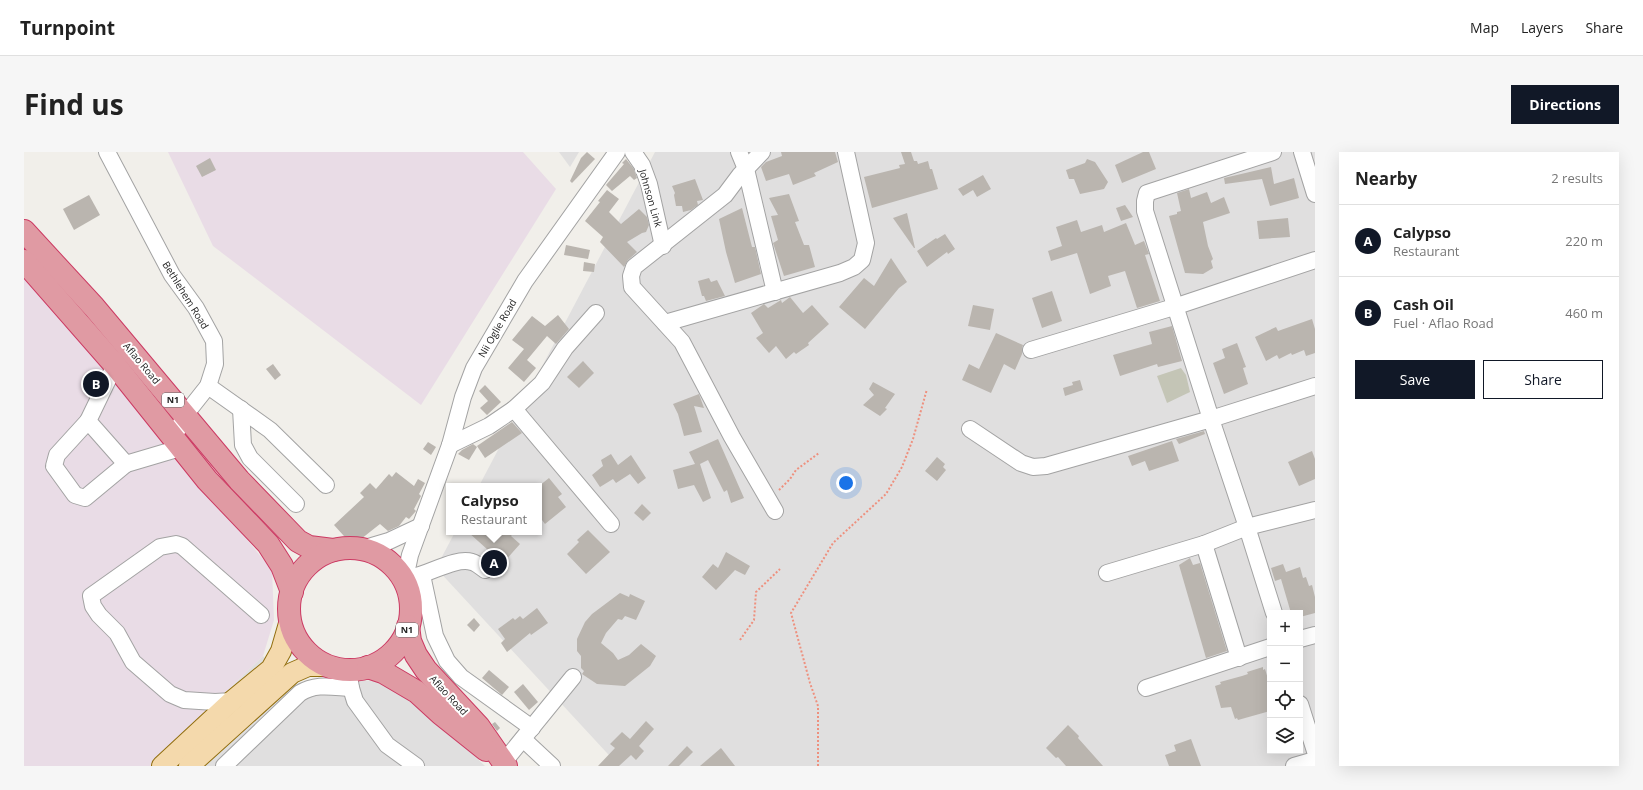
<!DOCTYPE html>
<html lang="en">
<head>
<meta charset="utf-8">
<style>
  body { margin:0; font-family:"Open Sans",sans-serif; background:#f6f6f6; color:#222 }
  .controls { position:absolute; right:12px; bottom:12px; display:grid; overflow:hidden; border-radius:0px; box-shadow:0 4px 16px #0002 }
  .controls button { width:36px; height:36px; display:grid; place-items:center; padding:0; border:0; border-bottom:1px solid #e0e0e0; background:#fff; color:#222; font:20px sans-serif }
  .you { position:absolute; left:822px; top:331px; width:14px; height:14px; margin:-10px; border:3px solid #fff; border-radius:50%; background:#1a73e8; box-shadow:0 0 0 6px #1a73e833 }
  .badge { display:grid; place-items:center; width:26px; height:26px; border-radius:50%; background:#111827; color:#fff; font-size:13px; font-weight:700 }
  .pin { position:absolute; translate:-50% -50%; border:2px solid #fff; box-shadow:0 1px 4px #0006 }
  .popup { position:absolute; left:422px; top:331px; width:96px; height:52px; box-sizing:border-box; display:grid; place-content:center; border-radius:0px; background:#fff; filter:drop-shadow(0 1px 3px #0005); font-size:13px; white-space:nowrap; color:#767676 }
  .popup b { font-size:15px; color:#222 }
  .popup::after { content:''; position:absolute; left:50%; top:100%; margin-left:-8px; border:8px solid transparent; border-top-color:#fff }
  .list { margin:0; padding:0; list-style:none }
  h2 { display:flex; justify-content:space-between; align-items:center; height:52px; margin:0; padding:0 16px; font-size:17px }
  h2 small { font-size:13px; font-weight:400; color:#767676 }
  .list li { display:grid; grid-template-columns:26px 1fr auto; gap:12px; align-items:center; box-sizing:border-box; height:72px; padding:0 16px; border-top:1px solid #e0e0e0 }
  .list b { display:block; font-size:15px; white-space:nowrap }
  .list p { margin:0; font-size:13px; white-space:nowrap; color:#767676 }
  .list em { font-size:13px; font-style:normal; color:#767676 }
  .actions { display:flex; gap:8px; padding:12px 16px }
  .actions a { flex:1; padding:9px 0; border:1px solid #111827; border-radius:0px; text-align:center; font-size:14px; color:#111827 }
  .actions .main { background:#111827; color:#fff }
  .icon { flex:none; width:22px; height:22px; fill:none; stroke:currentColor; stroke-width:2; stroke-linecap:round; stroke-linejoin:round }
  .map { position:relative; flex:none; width:1291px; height:614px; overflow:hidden; border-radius:0px }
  header { display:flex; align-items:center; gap:24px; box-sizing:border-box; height:56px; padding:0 20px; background:#fff; border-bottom:1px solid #e0e0e0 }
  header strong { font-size:19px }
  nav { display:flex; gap:22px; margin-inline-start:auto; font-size:14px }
  .intro { display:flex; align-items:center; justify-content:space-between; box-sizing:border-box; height:96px; padding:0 24px }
  h1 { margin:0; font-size:28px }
  .button { padding:10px 18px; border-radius:0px; background:#111827; color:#fff; font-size:14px; font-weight:700 }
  main { display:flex; gap:24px; padding:0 24px }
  aside { flex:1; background:#fff; border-radius:0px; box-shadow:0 4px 16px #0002 }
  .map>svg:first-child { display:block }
  .residential { fill:#e0dfdf; fill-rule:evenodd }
  .industrial { fill:#e9dce6 }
  .construction { fill:#c4c5b6 }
  .building { fill:#bab5af }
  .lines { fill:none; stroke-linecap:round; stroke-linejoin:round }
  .minor-casing { stroke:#a3a3a3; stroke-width:18 }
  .major-casing { stroke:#916e0e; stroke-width:22 }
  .highway-casing { stroke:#cc3a63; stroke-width:24 }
  .path { stroke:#ee907e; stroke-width:2; stroke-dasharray:2 2; stroke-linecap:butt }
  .minor { stroke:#fff; stroke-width:16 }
  .major { stroke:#f4d9ac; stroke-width:20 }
  .highway { stroke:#e09aa3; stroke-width:22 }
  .labels { text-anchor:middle; stroke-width:4; stroke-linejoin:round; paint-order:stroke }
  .shield { fill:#fff; stroke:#646464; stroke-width:1 }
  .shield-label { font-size:9px; font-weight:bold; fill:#222 }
  .street-label { font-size:10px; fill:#222; stroke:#fff }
</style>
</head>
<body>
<header>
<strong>Turnpoint</strong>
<nav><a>Map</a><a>Layers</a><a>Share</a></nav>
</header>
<div class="intro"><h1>Find us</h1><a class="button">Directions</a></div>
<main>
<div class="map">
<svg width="1291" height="614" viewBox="0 0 1291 614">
  <rect width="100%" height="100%" fill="#f1efea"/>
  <g class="residential">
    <polygon points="535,0 555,0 546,15"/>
    <path d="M631,0h660v614h-696l-183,-198 19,-36h84v-46h-60zM1246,461h30v138h-30z"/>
    <polygon points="239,504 266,535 290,528 364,529 422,577 461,614 126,614"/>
  </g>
  <g class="industrial">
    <polygon points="144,0 499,0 532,37 397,253 189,94"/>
    <polygon points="0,120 69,201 248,418 250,468 239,504 126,614 0,614"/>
  </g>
  <polygon class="construction" points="1157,216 1162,223 1166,240 1143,251 1133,224"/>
  <g class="building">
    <polygon points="563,0 571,7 548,31 546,29 557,6"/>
    <polygon points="757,0 811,0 814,10 790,21 792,24 769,33 765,22 742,29 737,15 742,10 758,4"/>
    <polygon points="877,0 887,0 890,9 893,9 894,12 904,9 906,17 908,17 914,37 848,56 840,25 876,16 875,13 881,12"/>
    <polygon points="1119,0 1125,0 1132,17 1098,31 1091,13"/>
    <polygon points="186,6 192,18 178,25 172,14"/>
    <polygon points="602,7 610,17 613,26 610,28 606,24 588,39 582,33 600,12 598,11"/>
    <polygon points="1063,7 1071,10 1084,30 1080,37 1056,42 1050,27 1045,27 1042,18 1061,11"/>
    <polygon points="1247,15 1250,32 1270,26 1275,46 1246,54 1238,27 1201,32 1200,26"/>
    <polygon points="959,23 967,37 953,45 949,38 939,44 934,37"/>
    <polygon points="671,27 679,48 673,49 674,53 667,58 659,60 658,54 652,54 650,43 651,41 648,34"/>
    <polygon points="1165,37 1167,46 1183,40 1187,51 1200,45 1206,61 1179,70 1184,94 1189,107 1187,109 1189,116 1179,122 1161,121 1145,64 1153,62 1153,60 1157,59 1153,41"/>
    <polygon points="583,38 595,47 585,60 597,72 615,57 623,65 625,73 622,80 618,81 603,90 613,100 604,108 600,115 576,90 579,85 561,69 576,50 574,49"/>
    <polygon points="765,42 775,69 771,70 780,93 785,93 791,115 760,124 749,91 754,88 747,64 754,63 745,46"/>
    <polygon points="65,43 76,63 50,78 39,57"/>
    <polygon points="1101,53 1109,65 1097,69 1092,56"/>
    <polygon points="718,56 728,95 731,95 737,122 711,131 702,100 695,67"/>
    <polygon points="883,61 891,96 890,96 869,66"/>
    <polygon points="1264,66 1266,85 1235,87 1233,69"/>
    <polygon points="1053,68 1057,80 1078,73 1080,80 1102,71 1111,93 1120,89 1125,102 1121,103 1136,149 1113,156 1101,119 1084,124 1087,134 1066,142 1053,101 1027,109 1024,99 1038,94 1032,75"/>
    <polygon points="921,82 931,97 924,102 923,100 903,115 893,99 912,86 913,87"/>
    <polygon points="542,93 566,98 564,107 540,103"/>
    <polygon points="867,106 883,130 875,136 841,177 815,155 840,126 850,134"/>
    <polygon points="560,110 571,112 570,120 559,119"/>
    <polygon points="685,126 687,130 693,128 701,144 682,149 680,144 678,144 674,129"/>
    <polygon points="1028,139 1038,169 1018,176 1008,146"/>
    <polygon points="766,145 779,161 788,153 805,172 784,191 785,193 772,202 770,200 762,207 752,194 745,201 732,186 739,181 727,161 740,152 744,156 757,148 758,151"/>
    <polygon points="949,153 970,157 966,178 944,174"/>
    <polygon points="534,163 545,177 532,192 523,184 503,208 512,216 500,230 484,216 500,197 488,188 508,164 521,174"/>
    <polygon points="1288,167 1291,177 1291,201 1282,204 1280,198 1268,203 1267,201 1255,207 1253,203 1242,209 1231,185 1252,175 1254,179"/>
    <polygon points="1148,174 1158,209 1134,215 1133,212 1096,224 1089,203 1128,192 1125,180"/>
    <polygon points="972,181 999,193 998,196 998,202 991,218 980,212 967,241 938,228 945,212 955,217"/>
    <polygon points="1213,191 1222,215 1219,216 1224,232 1200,242 1189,211 1201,206 1198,197"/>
    <polygon points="559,209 570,221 555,236 543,225"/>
    <polygon points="249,212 257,223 251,228 242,217"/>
    <polygon points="1056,228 1059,238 1041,244 1039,236 1049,233 1048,230"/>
    <polygon points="849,230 871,242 861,256 863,257 856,264 839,253 850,243 845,237"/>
    <polygon points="461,233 477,250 463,263 456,256 464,249 455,239"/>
    <polygon points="675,242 680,256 670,254 678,280 660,284 654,262 649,252"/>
    <polygon points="488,270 498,281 461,306 453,294"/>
    <polygon points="1180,279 1181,282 1155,292 1152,287"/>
    <polygon points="694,287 720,346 707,351 703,338 700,340 684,308 676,312 687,346 679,350 670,333 654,337 649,318 671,312 665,300"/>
    <polygon points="1148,289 1155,309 1125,319 1121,309 1108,314 1104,304"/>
    <polygon points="404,290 412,295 407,303 399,297"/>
    <polygon points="449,292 453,295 445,308 434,302 438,298"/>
    <polygon points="1288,299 1291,307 1291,327 1275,334 1264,310"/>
    <polygon points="587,302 594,313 607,303 622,326 614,332 606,322 592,331 589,327 576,335 568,323 579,314 577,308"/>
    <polygon points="913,305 921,312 919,315 922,318 913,329 901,319"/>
    <polygon points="372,320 390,334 394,327 401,331 395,342 397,344 390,357 392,359 385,367 382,365 375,374 364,379 356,372 337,387 331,390 329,394 310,373 340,345 336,341 346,331 352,337 365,322 368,325"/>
    <polygon points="525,326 538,342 534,345 542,355 521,372 515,364 515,334"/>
    <polygon points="618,352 627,361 619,369 610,361"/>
    <polygon points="564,378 586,400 562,422 543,402 555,390 553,388"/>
    <polygon points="444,380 490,380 487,384 496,392 479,411 474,407 467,411 462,406 464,398"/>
    <polygon points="702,400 726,414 721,423 711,418 692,438 678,425 689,412 694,416"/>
    <polygon points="1166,406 1169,413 1176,411 1203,499 1182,506 1155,413"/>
    <polygon points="1259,412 1262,420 1276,415 1279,426 1282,425 1285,434 1288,433 1291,445 1291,461 1276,465 1276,461 1267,461 1257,427 1251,429 1247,416"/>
    <polygon points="596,441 605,445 606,442 621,449 612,468 601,464 598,468 594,467 582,481 577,491 589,501 594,508 605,503 617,492 632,504 626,514 601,534 573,532 558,522 560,519 557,516 557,504 553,499 553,487 561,470 568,462"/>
    <polygon points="513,456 524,471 507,483 506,481 483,500 477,491 481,487 474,477 489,466 491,468 496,464 499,467"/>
    <polygon points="450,466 456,473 450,480 443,473"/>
    <polygon points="1239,515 1239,518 1241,517 1244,527 1246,526 1246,559 1214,568 1213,566 1211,567 1207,555 1197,556 1191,534 1197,532 1196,530 1218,524 1224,522 1223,520"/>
    <polygon points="465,518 485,535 478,543 458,526"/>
    <polygon points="499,532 514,550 505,558 490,540"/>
    <polygon points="622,569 630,577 615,594 620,599 612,608 607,603 595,614 574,614 591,596 586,592 598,580 606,587"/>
    <polygon points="471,570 476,576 473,579 468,572"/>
    <polygon points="1044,573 1055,584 1054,586 1079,614 1042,614 1034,605 1032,606 1022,596"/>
    <polygon points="1167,587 1177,614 1145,614 1141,603 1152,599 1150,593"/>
    <polygon points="663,594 669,600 655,614 644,614"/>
    <polygon points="697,596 711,614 676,614"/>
  </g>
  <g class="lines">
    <g class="minor-casing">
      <g id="minor">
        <polyline points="83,0 148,123 172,156 190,189 191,212 184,234 161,263 149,287"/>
        <polyline points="609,0 618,13 625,32 639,94"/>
        <polyline points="715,0 722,17 751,140"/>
        <polyline points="738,0 716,23 701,43 610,115 607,124 608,135 658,190 708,285 751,359"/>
        <polyline points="1249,0 1123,41 1121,49 1121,59 1187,267 1291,234"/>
        <polyline points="1278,0 1291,42"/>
        <polyline points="641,171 816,121 830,115 838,108 842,91 822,0"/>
        <polyline points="1007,198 1150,155 1291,108"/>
        <polyline points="91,213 64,269 102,312 156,296"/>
        <polyline points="184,234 246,278 302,333"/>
        <polyline points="217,257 219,293 226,306 272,352"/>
        <polyline points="490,257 587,372"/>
        <polyline points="64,269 33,303 30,314 51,343 61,346 102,312"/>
        <polyline points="946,277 997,311 1009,315 1022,314 1187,267 1223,375 1250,461"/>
        <polyline points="426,293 465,274 490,257 518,231 541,196 572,161"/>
        <polyline points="1180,392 1215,506"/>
        <polyline points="338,397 365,389 397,374"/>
        <polyline points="1083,421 1180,392 1223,375 1291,358"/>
        <polyline points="398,423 411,484 423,509 437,525 508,576"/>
        <path d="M388,425c18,-3 43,-20 60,-15 4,1 9,5 13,8"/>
        <polyline points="383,434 383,417 386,403 426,293 439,245 450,216 501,129 593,0"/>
        <polyline points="1276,487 1291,483"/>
        <polyline points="324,518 327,536 331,549 363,593 392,614"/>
        <polyline points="1122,536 1246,495"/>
        <polyline points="208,549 191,550 160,548 146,542 109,510 93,481 75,463 69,454 67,444 136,395 152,392 158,394 237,463"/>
        <polyline points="1276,552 1291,599"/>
        <polyline points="499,587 528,614"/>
        <polyline points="479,611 549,525"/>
        <path d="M200,614l76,-73c16,-10 32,-6 51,-5"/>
        <polyline points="1270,614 1291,608"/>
      </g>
    </g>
    <g class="major-casing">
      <g id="major">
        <polyline points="138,614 208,549 247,517 257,499 266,468"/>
        <polyline points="165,614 268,521 284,514 304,514"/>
      </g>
    </g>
    <g class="highway-casing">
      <g id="highway">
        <polyline points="0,79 70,155 215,328 274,389 285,395 309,398"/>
        <polyline points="0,109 91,213 183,328 244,392 258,414 268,440"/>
        <circle cx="326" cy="457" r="61"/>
        <polyline points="384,474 386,489 392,503 402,518 455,575 482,614"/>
        <polyline points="344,515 359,520 393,540 417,562 462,598"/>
      </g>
    </g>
    <g class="path">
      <polyline points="755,338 766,327 772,318 795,301"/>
      <polyline points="716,488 730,468 732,440 756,417"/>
      <polyline points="794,614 794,554 786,531 767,461 809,391 862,342 878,315 889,287 903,237"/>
    </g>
    <use href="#minor" class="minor"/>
    <use href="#major" class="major"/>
    <use href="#highway" class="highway"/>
  </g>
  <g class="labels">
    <g class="shield">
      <rect x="138" y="241" width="22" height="14" rx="3"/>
      <rect x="372" y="471" width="22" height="14" rx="3"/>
    </g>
    <g class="shield-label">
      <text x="149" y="251">N1</text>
      <text x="383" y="481">N1</text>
    </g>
    <g class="street-label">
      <text transform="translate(627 46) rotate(74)" y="4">Johnson Link</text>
      <text transform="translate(162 143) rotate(58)" y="4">Bethlehem Road</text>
      <text transform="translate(473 176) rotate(-60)" y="4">Nii Oglie Road</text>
      <text transform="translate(118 211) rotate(50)" y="4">Aflao Road</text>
      <text transform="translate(425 543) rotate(47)" y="4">Aflao Road</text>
    </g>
  </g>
</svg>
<div class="controls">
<button>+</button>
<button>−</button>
<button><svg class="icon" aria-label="locate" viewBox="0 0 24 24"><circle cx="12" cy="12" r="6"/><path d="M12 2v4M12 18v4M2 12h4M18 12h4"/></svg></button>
<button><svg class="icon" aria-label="layers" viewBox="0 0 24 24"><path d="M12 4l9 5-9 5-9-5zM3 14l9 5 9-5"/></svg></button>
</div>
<div class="you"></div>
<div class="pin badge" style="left:470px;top:411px">A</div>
<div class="popup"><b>Calypso</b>Restaurant</div>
<div class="pin badge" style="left:72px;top:232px">B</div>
</div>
<aside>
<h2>Nearby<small>2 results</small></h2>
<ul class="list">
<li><span class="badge">A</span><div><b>Calypso</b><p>Restaurant</p></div><em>220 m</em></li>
<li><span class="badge">B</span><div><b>Cash Oil</b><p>Fuel · Aflao Road</p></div><em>460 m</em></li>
</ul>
<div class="actions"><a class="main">Save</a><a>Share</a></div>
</aside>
</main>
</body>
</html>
